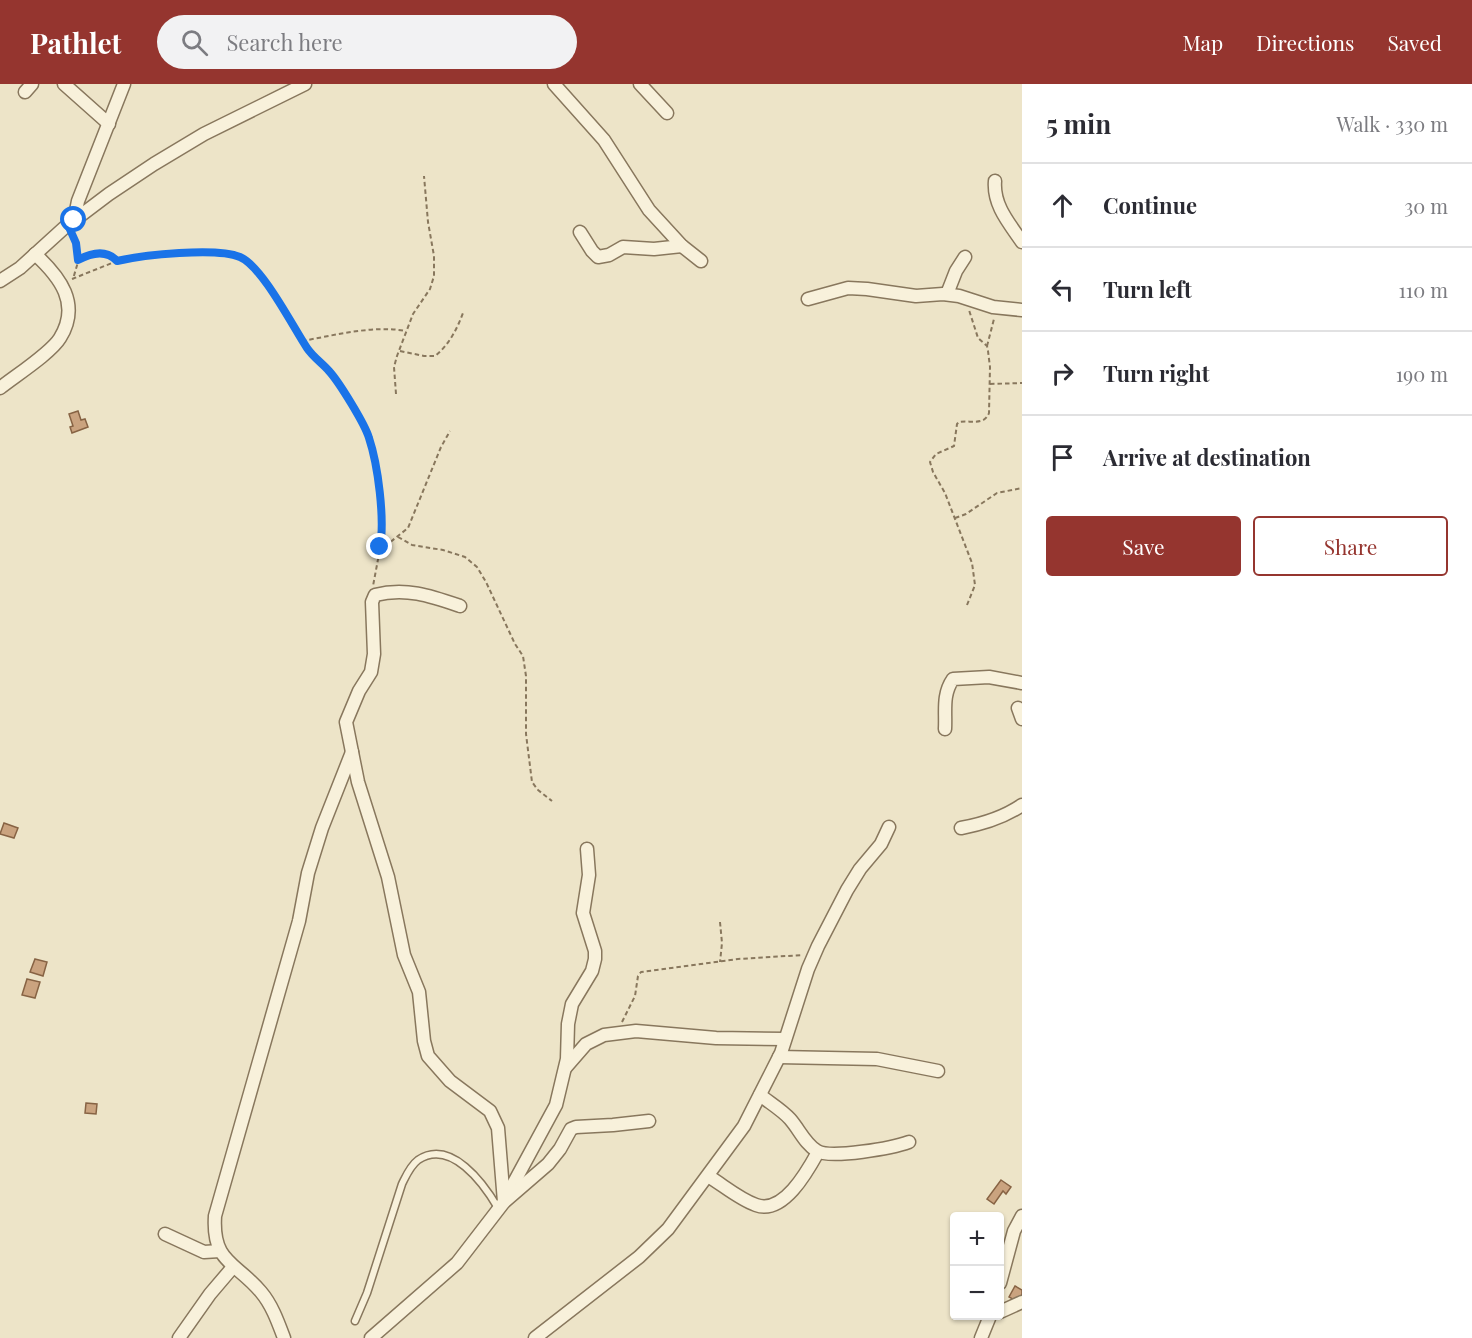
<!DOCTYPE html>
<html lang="en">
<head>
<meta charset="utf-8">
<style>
  body { margin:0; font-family:"Playfair Display",serif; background:#f2f2f3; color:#2b2b33 }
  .controls { position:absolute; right:18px; bottom:18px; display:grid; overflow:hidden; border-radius:6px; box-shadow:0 2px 4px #0004 }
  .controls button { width:54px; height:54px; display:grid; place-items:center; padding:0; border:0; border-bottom:2px solid #e1e1e2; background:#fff; color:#2b2b33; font:30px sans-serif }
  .stop { position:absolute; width:18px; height:18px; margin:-14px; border:4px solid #1a73e8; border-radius:50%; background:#fff }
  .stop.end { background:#1a73e8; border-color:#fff; box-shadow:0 2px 6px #0008 }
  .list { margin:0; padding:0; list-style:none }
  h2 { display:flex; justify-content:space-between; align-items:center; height:78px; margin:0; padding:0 24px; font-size:26px }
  h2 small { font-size:20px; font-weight:400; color:#7c7c81 }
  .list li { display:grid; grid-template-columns:39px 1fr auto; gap:18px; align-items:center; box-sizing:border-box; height:84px; padding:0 24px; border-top:2px solid #e1e1e2 }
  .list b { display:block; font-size:22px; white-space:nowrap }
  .list em { font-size:20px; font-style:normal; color:#7c7c81 }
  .actions { display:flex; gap:12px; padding:18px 24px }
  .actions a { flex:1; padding:14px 0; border:2px solid #95352f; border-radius:6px; text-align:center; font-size:21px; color:#95352f }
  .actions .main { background:#95352f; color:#fff }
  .icon { flex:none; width:33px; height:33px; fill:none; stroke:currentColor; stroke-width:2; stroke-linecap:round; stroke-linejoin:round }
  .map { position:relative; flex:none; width:1022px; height:1254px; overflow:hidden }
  header { display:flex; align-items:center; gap:36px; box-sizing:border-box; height:84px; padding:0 30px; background:#95352f; color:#fff }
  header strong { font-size:28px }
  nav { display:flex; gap:33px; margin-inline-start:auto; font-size:21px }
  .search { width:420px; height:54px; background:#f2f2f3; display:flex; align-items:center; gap:15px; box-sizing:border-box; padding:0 21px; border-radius:33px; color:#7c7c81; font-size:22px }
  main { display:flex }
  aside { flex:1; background:#fff }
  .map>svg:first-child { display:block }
  .building { fill:#caa37f; stroke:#876344; stroke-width:1.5 }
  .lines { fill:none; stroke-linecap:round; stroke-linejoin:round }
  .service-casing { stroke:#88775d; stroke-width:9 }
  .minor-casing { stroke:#88775d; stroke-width:15 }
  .path { stroke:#88775d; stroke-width:2; stroke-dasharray:4.5 3; stroke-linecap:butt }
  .service { stroke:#f8f1db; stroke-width:6 }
  .minor { stroke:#f8f1db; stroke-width:12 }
  .route { stroke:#1a73e8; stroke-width:8 }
</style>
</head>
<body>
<header>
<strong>Pathlet</strong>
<div class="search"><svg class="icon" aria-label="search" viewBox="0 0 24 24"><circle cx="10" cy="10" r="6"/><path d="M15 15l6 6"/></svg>Search here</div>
<nav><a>Map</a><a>Directions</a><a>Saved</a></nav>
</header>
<main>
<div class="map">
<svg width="1022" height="1254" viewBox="0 0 1022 1254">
  <rect width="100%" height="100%" fill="#ede4c8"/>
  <g class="building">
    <polygon points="78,327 81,336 85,335 88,343 72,349 70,343 73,342 69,330"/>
    <polygon points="4,739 18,744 14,754 0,750"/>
    <polygon points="35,875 47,878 43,892 30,888"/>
    <polygon points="27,895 40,898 35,914 22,911"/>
    <polygon points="86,1019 97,1020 96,1030 85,1029"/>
    <polygon points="1001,1096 1011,1103 1006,1110 1003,1107 994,1120 987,1115"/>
    <polygon points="1015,1202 1022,1206 1022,1210 1018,1218 1009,1213"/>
  </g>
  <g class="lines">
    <g class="service-casing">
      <path id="service" d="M355,1237l12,-28 35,-109c4,-8 8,-18 16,-24 33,-22 66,24 80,48"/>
    </g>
    <g class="minor-casing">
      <g id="minor">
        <polyline points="64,0 109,40"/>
        <polyline points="554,0 604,56 649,126 682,162 701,177"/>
        <polyline points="640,0 667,29"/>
        <polyline points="25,8 32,0"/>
        <path d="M995,97c-2,24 14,42 27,61"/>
        <polyline points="74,137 78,117 124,0"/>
        <polyline points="580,148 592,167 598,173 609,171 623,163 654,165 682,162"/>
        <polyline points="0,197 20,184 64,144 109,110 154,80 204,50 305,0"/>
        <polyline points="947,210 956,187 965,173"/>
        <polyline points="808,215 848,204 867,205 916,212 943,210 959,212 993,223 1022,226"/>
        <path d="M0,304c15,-12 51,-35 60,-50 21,-34 0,-61 -25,-84"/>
        <path d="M460,522c-29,-10 -54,-19 -85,-11l-3,7 2,52 -3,18 -12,19 -13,31 12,60 30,95 16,78 15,37 5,49 4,15 22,25 40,30 8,17 6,74"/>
        <polyline points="1018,624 1022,635"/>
        <path d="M945,645c1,-18 -3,-34 8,-50l36,-2 33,6"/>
        <path d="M961,744c22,-4 42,-10 61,-23"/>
        <polyline points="779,973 877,975 938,987"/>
        <polyline points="566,983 586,960 604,951 636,947 716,954 785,955"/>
        <path d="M760,1011c10,8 22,15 30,24 9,10 15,25 27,32 14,8 76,-3 92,-9"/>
        <path d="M708,1092c15,9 31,23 48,29 27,10 51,-33 62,-53"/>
        <polyline points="504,1117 556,1021 567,975 568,940 572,920 592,887 595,875 595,867 583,829 589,791 587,765"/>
        <polyline points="165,1150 204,1168 220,1167"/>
        <polyline points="1000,1199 1014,1147 1022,1132"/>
        <polyline points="1000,1228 1022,1218"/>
        <polyline points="179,1254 210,1210 233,1183"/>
        <path d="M284,1254c-6,-16 -12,-33 -23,-46 -25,-30 -49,-29 -46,-76l84,-295 9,-48 14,-45 30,-76"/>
        <polyline points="371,1254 457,1179 504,1118 548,1080 560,1065 571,1045 576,1043 613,1041 649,1037"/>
        <polyline points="535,1254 639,1173 668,1145 744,1042 781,969 808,885 818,862 847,806 860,785 881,760 889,743"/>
        <polyline points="981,1254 990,1232"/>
      </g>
    </g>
    <g class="path">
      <polyline points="73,151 78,178 73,195"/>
      <path d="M79,176c12,-7 27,-11 38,1"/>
      <polyline points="72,195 117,177 142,171 195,169 222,170 239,173 251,181 282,224 309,267 330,288 369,353 379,403 382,440 382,454 373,502"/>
      <path d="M302,257c34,-6 71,-16 104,-10"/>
      <polyline points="987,262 994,235"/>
      <path d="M400,267l24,5h11c14,-11 22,-27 28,-43"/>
      <polyline points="990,300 1022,299"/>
      <polyline points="396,310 394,283 397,272 413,230 430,205 434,192 434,172 428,138 424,92"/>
      <polyline points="955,434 966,430 997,409 1022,404"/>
      <polyline points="398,453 412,461 443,466 465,473 477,483 486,498 515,560 523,572 526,592 526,650 532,698 538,706 552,717"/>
      <polyline points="379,467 408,444 441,363 450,347"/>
      <path d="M967,521l8,-20 -3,-22 -27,-70 -12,-21 -3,-10 6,-8 18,-8 3,-22 2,-2c12,-2 25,4 30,-9l1,-46 -2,-16 -1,-5 -9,-8 -9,-28"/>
      <polyline points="720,838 722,859 720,878"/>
      <polyline points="622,938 635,912 638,892 641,888 738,875 803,871"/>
    </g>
    <use href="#service" class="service"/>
    <use href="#minor" class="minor"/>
  </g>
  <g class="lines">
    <path class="route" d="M74,136l-6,5 8,18 2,17c13,-7 28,-11 39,1 26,-6 99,-14 123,-4 22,9 53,70 67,91 6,9 15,15 22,23 10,11 36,53 40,67 9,27 16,81 11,109"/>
  </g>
</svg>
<div class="controls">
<button>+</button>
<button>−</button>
</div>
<div class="stop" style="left:74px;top:136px"></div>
<div class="stop end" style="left:380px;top:463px"></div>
</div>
<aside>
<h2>5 min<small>Walk · 330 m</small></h2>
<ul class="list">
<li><svg class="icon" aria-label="ahead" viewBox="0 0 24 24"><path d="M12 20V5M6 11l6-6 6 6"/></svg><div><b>Continue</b></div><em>30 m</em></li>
<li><svg class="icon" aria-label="left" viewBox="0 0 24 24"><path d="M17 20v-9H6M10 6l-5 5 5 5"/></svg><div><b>Turn left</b></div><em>110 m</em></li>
<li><svg class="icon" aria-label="right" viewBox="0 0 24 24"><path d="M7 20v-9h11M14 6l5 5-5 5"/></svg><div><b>Turn right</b></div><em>190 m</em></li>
<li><svg class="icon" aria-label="arrive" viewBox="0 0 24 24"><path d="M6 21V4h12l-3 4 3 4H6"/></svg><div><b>Arrive at destination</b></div></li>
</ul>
<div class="actions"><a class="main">Save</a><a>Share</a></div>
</aside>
</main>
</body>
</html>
